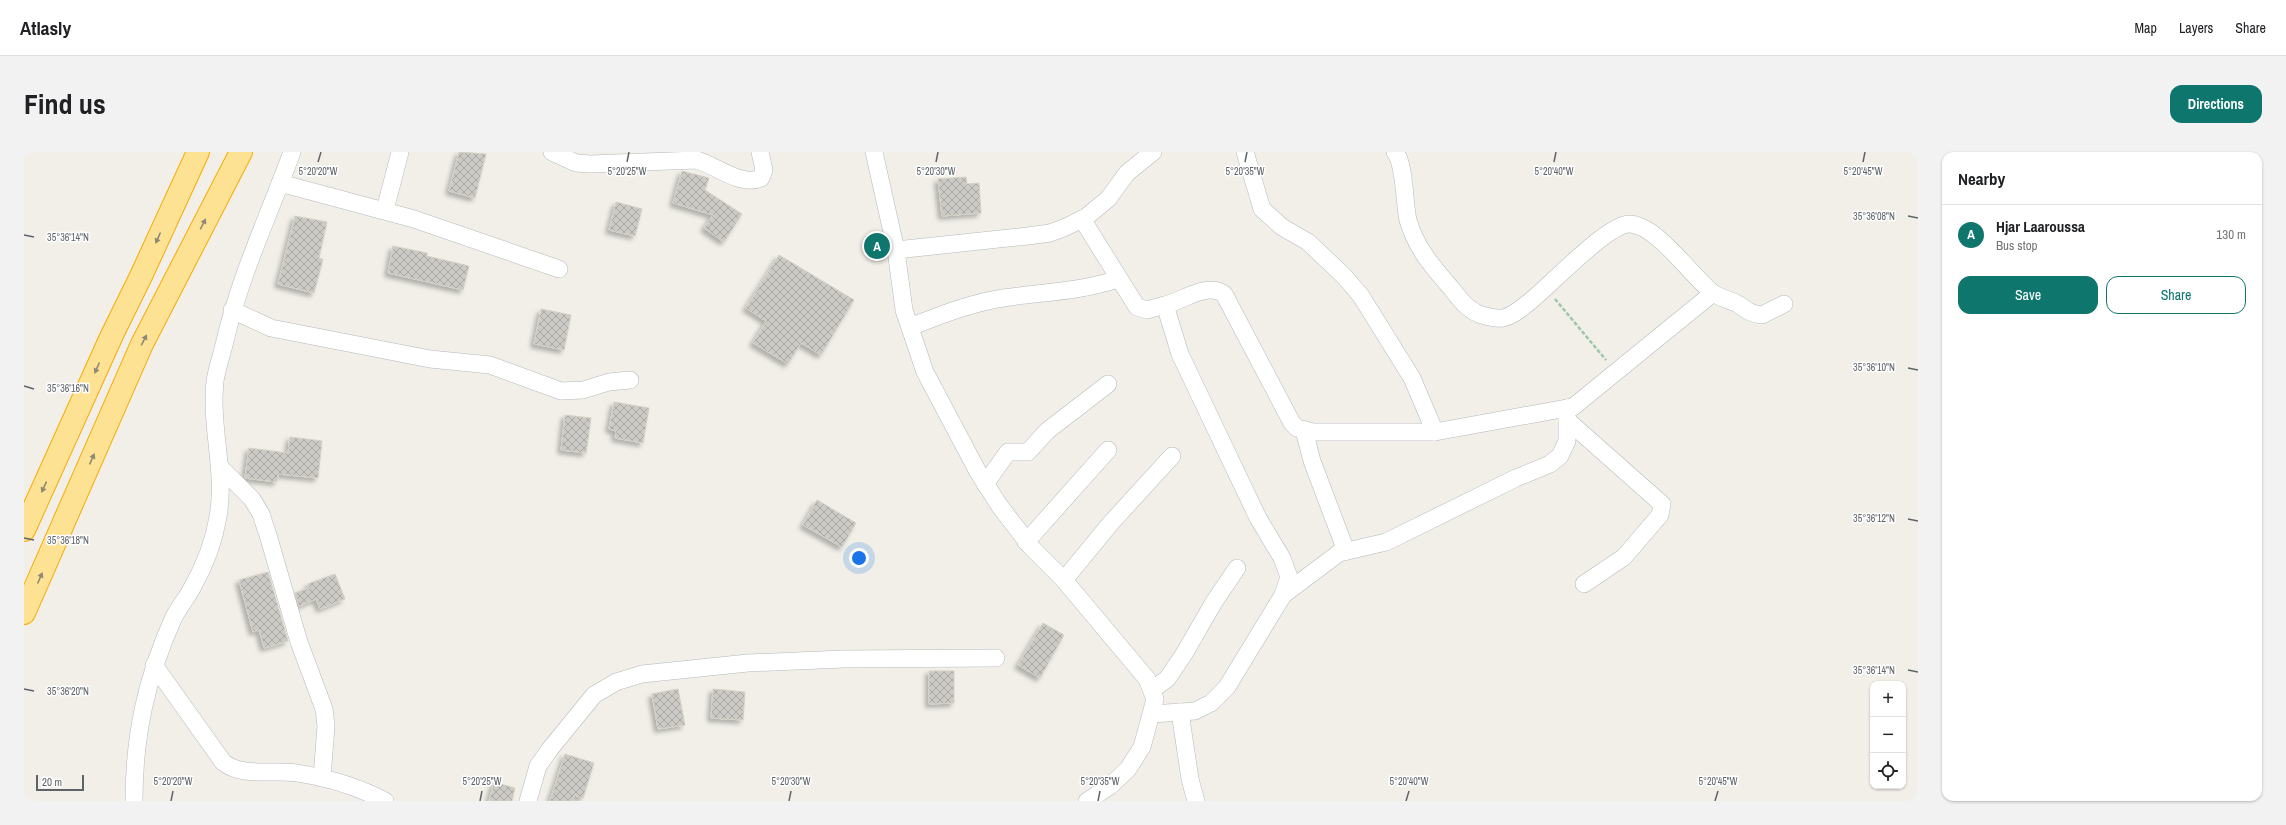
<!DOCTYPE html>
<html lang="en">
<head>
<meta charset="utf-8">
<style>
  body { margin:0; font-family:"Archivo Narrow",sans-serif; background:#f2f2f2; color:#202124 }
  .controls { position:absolute; right:12px; bottom:12px; display:grid; overflow:hidden; border-radius:8px; box-shadow:0 1px 3px #0004 }
  .controls button { width:36px; height:36px; display:grid; place-items:center; padding:0; border:0; border-bottom:1px solid #e0e0e0; background:#fff; color:#202124; font:20px sans-serif }
  .scale { position:absolute; left:12px; bottom:10px; width:48px; box-sizing:border-box; padding-left:4px; border:2px solid #5f6368; border-top:0; font-size:11px; line-height:14px; white-space:nowrap; color:#5f6368; -webkit-text-stroke:3px #fff; paint-order:stroke }
  .you { position:absolute; left:835px; top:406px; width:14px; height:14px; margin:-10px; border:3px solid #fff; border-radius:50%; background:#1a73e8; box-shadow:0 0 0 6px #1a73e833 }
  .badge { display:grid; place-items:center; width:26px; height:26px; border-radius:50%; background:#0f766e; color:#fff; font-size:13px; font-weight:700 }
  .pin { position:absolute; translate:-50% -50%; border:2px solid #fff; box-shadow:0 1px 4px #0006 }
  .list { margin:0; padding:0; list-style:none }
  h2 { display:flex; justify-content:space-between; align-items:center; height:52px; margin:0; padding:0 16px; font-size:17px }
  h2 small { font-size:13px; font-weight:400; color:#757577 }
  .list li { display:grid; grid-template-columns:26px 1fr auto; gap:12px; align-items:center; box-sizing:border-box; height:60px; padding:0 16px; border-top:1px solid #e0e0e0 }
  .list b { display:block; font-size:15px; white-space:nowrap }
  .list p { margin:0; font-size:13px; white-space:nowrap; color:#757577 }
  .list em { font-size:13px; font-style:normal; color:#757577 }
  .actions { display:flex; gap:8px; padding:12px 16px }
  .actions a { flex:1; padding:9px 0; border:1px solid #0f766e; border-radius:12px; text-align:center; font-size:14px; color:#0f766e }
  .actions .main { background:#0f766e; color:#fff }
  .icon { flex:none; width:22px; height:22px; fill:none; stroke:currentColor; stroke-width:2; stroke-linecap:round; stroke-linejoin:round }
  .map { position:relative; flex:none; width:1894px; height:649px; overflow:hidden; border-radius:12px }
  header { display:flex; align-items:center; gap:24px; box-sizing:border-box; height:56px; padding:0 20px; background:#fff; border-bottom:1px solid #e0e0e0 }
  header strong { font-size:19px }
  nav { display:flex; gap:22px; margin-inline-start:auto; font-size:14px }
  .intro { display:flex; align-items:center; justify-content:space-between; box-sizing:border-box; height:96px; padding:0 24px }
  h1 { margin:0; font-size:28px }
  .button { padding:10px 18px; border-radius:12px; background:#0f766e; color:#fff; font-size:14px; font-weight:700 }
  main { display:flex; gap:24px; padding:0 24px }
  aside { flex:1; background:#fff; border-radius:12px; box-shadow:0 1px 3px #0004 }
  .map>svg:first-child { display:block }
  .building { fill:url(#building-cross-hatch); stroke:#d6d1c6; filter:url(#shadow) }
  .lines { fill:none; stroke-linecap:round; stroke-linejoin:round }
  .minor-casing { stroke:#b5b8bc; stroke-width:18 }
  .motorway-casing { stroke:#f9ab00; stroke-width:24 }
  .path { stroke:#9cc7a9; stroke-width:2.5; stroke-dasharray:4 2; stroke-linecap:butt }
  .minor { stroke:#fff; stroke-width:17 }
  .motorway { stroke:#fde293; stroke-width:22 }
  .oneway { fill:#8e8975 }
  .ticks { fill:none; stroke:#5f6368; stroke-width:1.5 }
  .ticks-label { font-size:10px; text-anchor:middle; fill:#5f6368; stroke:#fff; stroke-width:3; stroke-linejoin:round; paint-order:stroke }
</style>
</head>
<body>
<header>
<strong>Atlasly</strong>
<nav><a>Map</a><a>Layers</a><a>Share</a></nav>
</header>
<div class="intro"><h1>Find us</h1><a class="button">Directions</a></div>
<main>
<div class="map">
<svg width="1894" height="649" viewBox="0 0 1894 649">
  <defs>
    <pattern id="building-cross-hatch" width="8" height="8" patternUnits="userSpaceOnUse"><rect width="8" height="8" fill="#cccac5"/><path d="M0 0l8 8M0 8l8-8" fill="none" stroke="#a9a8a4"/></pattern>
    <filter id="shadow"><feDropShadow dx="-3.5" dy="3.5" stdDeviation="2" flood-color="#0004"/></filter>
  </defs>
  <rect width="100%" height="100%" fill="#f1efe8"/>
  <g class="building">
    <polygon points="435,0 462,2 451,46 425,39"/>
    <polygon points="658,19 685,26 681,38 718,62 700,90 680,76 689,63 649,51"/>
    <polygon points="942,25 943,32 955,31 957,61 918,64 914,27"/>
    <polygon points="592,50 618,57 611,84 585,78"/>
    <polygon points="271,64 303,70 295,106 299,107 290,141 254,132"/>
    <polygon points="369,94 403,101 403,104 445,114 439,138 364,121"/>
    <polygon points="755,103 830,148 797,203 777,191 764,212 729,191 742,169 722,156"/>
    <polygon points="517,157 547,163 540,198 510,192"/>
    <polygon points="590,250 625,256 619,291 591,286 592,279 585,277"/>
    <polygon points="541,263 567,266 562,301 537,298"/>
    <polygon points="266,285 298,289 294,326 254,322 253,330 221,326 225,296 264,301"/>
    <polygon points="793,348 832,371 818,395 779,373"/>
    <polygon points="244,420 264,489 240,496 235,478 229,480 215,428"/>
    <polygon points="311,422 321,447 296,457 292,447 275,454 271,441 285,436 284,432"/>
    <polygon points="1019,471 1040,483 1016,526 994,513"/>
    <polygon points="905,519 930,519 930,551 905,552"/>
    <polygon points="654,537 661,573 634,577 628,542"/>
    <polygon points="689,537 721,540 719,568 687,566"/>
    <polygon points="541,602 570,611 559,646 550,643 549,649 526,649"/>
    <polygon points="470,630 491,636 488,649 465,649"/>
  </g>
  <g class="lines">
    <g class="minor-casing">
      <g id="minor">
        <path d="M528,0l24,11 14,1 107,-4c20,6 44,27 64,18l3,-8 -4,-18"/>
        <polyline points="850,0 872,98 880,158 901,220 954,320 975,353 1007,395 1040,428 1123,527 1131,547 1118,595 1104,617 1086,634 1063,649"/>
        <path d="M1371,0c10,12 9,50 13,68 8,28 24,46 43,68 10,13 18,24 34,28 6,1 12,3 18,2 10,-2 17,-9 25,-15 21,-16 80,-80 102,-79 27,1 62,53 83,69 7,5 17,7 25,11 8,6 13,10 24,11l22,-11"/>
        <polyline points="256,31 390,67 535,117"/>
        <polyline points="361,58 376,0"/>
        <polyline points="1058,67 1113,155 1123,158 1141,153"/>
        <polyline points="872,98 1004,84 1026,81 1042,75 1062,65 1084,47 1103,21 1129,0"/>
        <polyline points="208,158 247,176 406,207 466,213 537,239 559,238 585,230 606,228"/>
        <path d="M886,175c31,-12 61,-24 93,-29 40,-6 76,-6 115,-19"/>
        <polyline points="1543,268 1638,352 1636,363 1600,405 1560,432"/>
        <polyline points="1280,278 1288,309 1322,399"/>
        <polyline points="1411,280 1543,256"/>
        <polyline points="196,315 228,347 237,362 244,383 275,490 300,557 302,574 298,626"/>
        <polyline points="961,332 984,300 1004,300 1023,279 1084,232"/>
        <polyline points="1002,390 1084,298"/>
        <polyline points="1040,428 1086,372 1148,304"/>
        <polyline points="1259,443 1315,401 1362,390 1492,326 1526,312 1536,304 1543,289 1543,256 1549,255 1689,141"/>
        <path d="M130,513l69,97c19,16 51,7 74,11 32,5 60,13 88,28"/>
        <polyline points="1128,538 1143,527 1160,502 1190,450 1213,416"/>
        <polyline points="1156,560 1166,627 1172,649"/>
        <path d="M1128,562l43,-3 16,-8 16,-16 56,-92 6,-18 -7,-19 -24,-40 -78,-164 -15,-49c18,-4 41,-23 59,-11l68,129 5,5 16,4h122l-23,-54 -51,-82 -17,-20 -36,-34 -26,-15 -20,-18 -17,-57"/>
        <path d="M110,649c0,-65 12,-122 39,-182 5,-11 14,-21 19,-31 12,-21 22,-47 26,-71 8,-46 -8,-90 -3,-136 2,-13 7,-27 10,-40 15,-65 44,-126 67,-189"/>
        <polyline points="504,649 514,614 526,597 570,543 592,530 618,522 724,511 819,507 972,506"/>
      </g>
    </g>
    <g class="motorway-casing">
      <g id="motorway">
        <polyline points="0,378 88,183 117,124 174,0"/>
        <polyline points="0,461 118,192 217,0"/>
      </g>
    </g>
    <polyline class="path" points="1531,147 1582,208"/>
    <use href="#minor" class="minor"/>
    <use href="#motorway" class="motorway"/>
  </g>
  <defs><path id="oneway-solid" d="M-6-.8H1V-3.2L6.5 0L1 3.2V.8H-6Z"/></defs>
  <g class="oneway">
    <use href="#oneway-solid" transform="translate(179 72) rotate(-63)"/>
    <use href="#oneway-solid" transform="translate(134 86) rotate(114)"/>
    <use href="#oneway-solid" transform="translate(120 188) rotate(-63)"/>
    <use href="#oneway-solid" transform="translate(73 216) rotate(114)"/>
    <use href="#oneway-solid" transform="translate(68 307) rotate(-66)"/>
    <use href="#oneway-solid" transform="translate(20 335) rotate(115)"/>
    <use href="#oneway-solid" transform="translate(16 426) rotate(-66)"/>
  </g>
  <path class="ticks" d="M294,10l3,-10M603,10l2,-10M912,10l2,-10M1221,10l2,-10M1530,10l2,-10M1839,10l2,-10M1884,64l10,2M0,83l10,2M1884,216l10,2M0,234l10,3M1884,367l10,2M0,386l10,2M1884,518l10,2M0,537l10,2M147,649l2,-10M456,649l2,-10M765,649l2,-10M1074,649l2,-10M1382,649l3,-10M1691,649l3,-10"/>
  <g class="ticks-label">
    <text x="294" y="23">5°20'20"W</text>
    <text x="603" y="23">5°20'25"W</text>
    <text x="912" y="23">5°20'30"W</text>
    <text x="1221" y="23">5°20'35"W</text>
    <text x="1530" y="23">5°20'40"W</text>
    <text x="1839" y="23">5°20'45"W</text>
    <text x="1850" y="68">35°36'08"N</text>
    <text x="44" y="89">35°36'14"N</text>
    <text x="1850" y="219">35°36'10"N</text>
    <text x="44" y="240">35°36'16"N</text>
    <text x="1850" y="370">35°36'12"N</text>
    <text x="44" y="392">35°36'18"N</text>
    <text x="1850" y="522">35°36'14"N</text>
    <text x="44" y="543">35°36'20"N</text>
    <text x="149" y="633">5°20'20"W</text>
    <text x="458" y="633">5°20'25"W</text>
    <text x="767" y="633">5°20'30"W</text>
    <text x="1076" y="633">5°20'35"W</text>
    <text x="1385" y="633">5°20'40"W</text>
    <text x="1694" y="633">5°20'45"W</text>
  </g>
</svg>
<div class="controls">
<button>+</button>
<button>−</button>
<button><svg class="icon" aria-label="locate" viewBox="0 0 24 24"><circle cx="12" cy="12" r="6"/><path d="M12 2v4M12 18v4M2 12h4M18 12h4"/></svg></button>
</div>
<div class="scale">20 m</div>
<div class="you"></div>
<div class="pin badge" style="left:853px;top:94px">A</div>
</div>
<aside>
<h2>Nearby<small></small></h2>
<ul class="list">
<li><span class="badge">A</span><div><b>Hjar Laaroussa</b><p>Bus stop</p></div><em>130 m</em></li>
</ul>
<div class="actions"><a class="main">Save</a><a>Share</a></div>
</aside>
</main>
</body>
</html>
